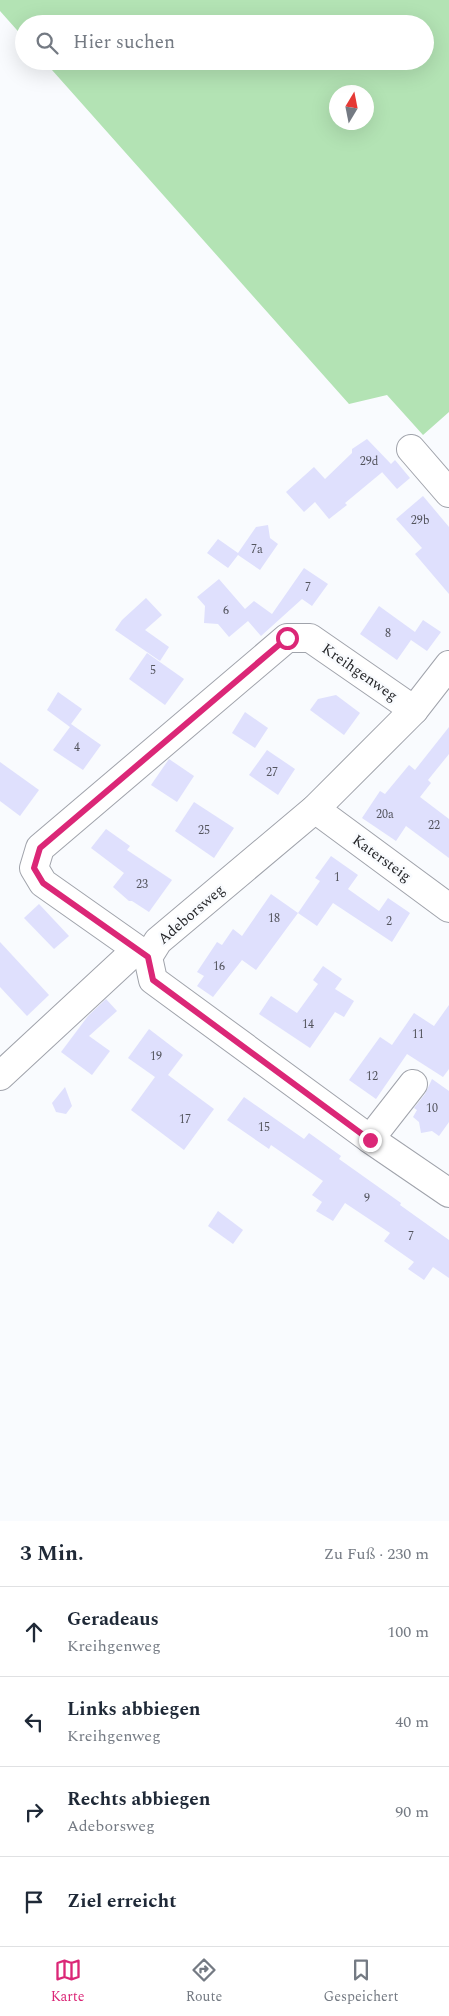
<!DOCTYPE html>
<html lang="de">
<head>
<meta charset="utf-8">
<style>
  body { margin:0; font-family:Spectral,serif; background:#f2f2f3; color:#1f2937 }
  .compass { position:absolute; left:329px; top:85px; width:45px; height:45px; border-radius:50%; background:#fff; box-shadow:0 5px 20px #0002; rotate:10deg }
  .stop { position:absolute; width:15px; height:15px; margin:-11px; border:4px solid #db2777; border-radius:50%; background:#fff }
  .stop.end { background:#db2777; border-color:#fff; box-shadow:0 1px 5px #0008 }
  .list { margin:0; padding:0; list-style:none }
  h2 { display:flex; justify-content:space-between; align-items:center; height:65px; margin:0; padding:0 20px; font-size:21px }
  h2 small { font-size:16px; font-weight:400; color:#747a83 }
  .list li { display:grid; grid-template-columns:32px 1fr auto; gap:15px; align-items:center; box-sizing:border-box; height:90px; padding:0 20px; border-top:1px solid #e0e1e3 }
  .list b { display:block; font-size:19px; white-space:nowrap }
  .list p { margin:0; font-size:16px; white-space:nowrap; color:#747a83 }
  .list em { font-size:16px; font-style:normal; color:#747a83 }
  .icon { flex:none; width:28px; height:28px; fill:none; stroke:currentColor; stroke-width:2; stroke-linecap:round; stroke-linejoin:round }
  .map { position:relative; flex:none; width:449px; height:1521px; overflow:hidden }
  .search { position:absolute; background:#fff; box-shadow:0 5px 20px #0002; left:15px; right:15px; top:15px; height:55px; display:flex; align-items:center; gap:12px; box-sizing:border-box; padding:0 18px; border-radius:28px; color:#747a83; font-size:19px }
  .sheet { height:425px; background:#fff }
  nav { display:flex; justify-content:space-around; align-items:center; box-sizing:border-box; height:70px; border-top:1px solid #e0e1e3; background:#fff; font-size:14px; color:#747a83 }
  nav a { display:grid; justify-items:center; gap:2px }
  nav .on { color:#db2777 }
  .map>svg:first-child { display:block }
  .green { fill:#b3e3b4; fill-rule:evenodd }
  .building { fill:#dfe0fd }
  .lines { fill:none; stroke-linecap:round; stroke-linejoin:round }
  .minor-casing { stroke:#a0a3ab; stroke-width:30 }
  .minor { stroke:#fff; stroke-width:28 }
  .route { stroke:#db2777; stroke-width:6 }
  .labels { text-anchor:middle; stroke-width:5; stroke-linejoin:round; paint-order:stroke }
  .number-label { font-size:12px; fill:#53545d }
  .street-label { font-size:15px; fill:#242528; stroke:#f9fbfe }
</style>
</head>
<body>
<div class="map">
<svg width="449" height="1521" viewBox="0 0 449 1521">
  <rect width="100%" height="100%" fill="#f9fbfe"/>
  <path class="green" d="M0,0h449v412l-26,23 -36,-40 -38,9 -305,-343h381v-37h-401v14l-24,-27zM366,92v30h-30v-30z"/>
  <g class="building">
    <polygon points="367,439 391,464 395,460 410,478 397,489 382,472 386,469 345,503 347,505 329,519 315,502 304,512 286,492 314,467 325,479 352,453 352,449"/>
    <polygon points="423,496 449,527 449,594 415,554 422,548 396,519"/>
    <polygon points="268,525 270,538 278,544 260,570 238,555 228,568 207,553 218,539 238,553 256,527"/>
    <polygon points="304,568 328,584 312,606 302,599 261,636 248,621 229,637 218,624 204,623 205,606 197,597 219,579 245,609 254,601 272,614"/>
    <polygon points="146,598 162,615 145,630 169,647 160,661 115,630 122,620"/>
    <polygon points="379,606 415,632 423,620 441,632 427,651 411,640 397,660 360,634"/>
    <polygon points="147,653 184,679 165,705 129,679"/>
    <polygon points="58,692 82,709 71,724 101,745 83,770 53,750 70,727 47,710"/>
    <polygon points="336,695 360,713 344,735 310,710 318,699"/>
    <polygon points="245,712 268,728 255,748 232,733"/>
    <polygon points="449,727 449,754 428,780 431,783 420,797 449,819 449,858 406,826 396,841 362,818 380,791 385,794 409,765 415,770"/>
    <polygon points="267,750 295,769 278,795 249,775"/>
    <polygon points="169,759 194,776 177,802 151,785"/>
    <polygon points="0,762 39,790 20,816 0,801"/>
    <polygon points="194,802 234,828 214,858 175,831"/>
    <polygon points="106,829 130,846 127,850 172,880 149,912 132,901 129,901 113,887 124,873 91,848"/>
    <polygon points="331,856 358,875 348,889 379,911 388,898 410,913 392,942 333,903 317,926 298,913 256,970 242,960 213,997 197,986 204,976 197,972 217,942 222,945 233,929 242,936 271,894 298,913 320,881 315,878"/>
    <polygon points="39,904 69,936 54,949 24,918"/>
    <polygon points="0,942 49,995 27,1016 0,987"/>
    <polygon points="323,966 342,979 335,989 354,1001 344,1017 335,1012 310,1048 259,1014 271,996 297,1013 318,984 313,980"/>
    <polygon points="106,999 117,1011 89,1036 110,1051 92,1075 61,1052 88,1016"/>
    <polygon points="449,1005 449,1069 443,1077 407,1054 376,1099 349,1080 380,1037 392,1045 414,1013 434,1026"/>
    <polygon points="149,1029 183,1055 168,1075 214,1109 184,1150 131,1110 155,1077 128,1058"/>
    <polygon points="432,1079 449,1091 449,1122 439,1136 432,1131 421,1133 419,1122 413,1117 417,1110 414,1108 425,1094"/>
    <polygon points="65,1087 72,1106 66,1114 56,1112 52,1103"/>
    <polygon points="244,1097 304,1139 309,1133 341,1156 339,1159 401,1203 400,1205 449,1240 449,1278 433,1267 424,1280 408,1269 414,1262 384,1241 390,1233 345,1203 333,1221 316,1211 322,1202 312,1195 323,1181 271,1145 269,1149 227,1120"/>
    <polygon points="218,1211 243,1230 233,1244 208,1226"/>
  </g>
  <g class="lines">
    <g class="minor-casing">
      <g id="minor">
        <polyline points="411,449 449,493"/>
        <polyline points="449,665 414,710 315,809 158,941 148,957 153,980 370,1139 449,1193"/>
        <polyline points="315,809 449,908"/>
        <polyline points="148,957 43,883 34,868 40,848 287,638 310,638 414,710"/>
        <polyline points="0,1076 136,950"/>
        <polyline points="370,1139 413,1084"/>
      </g>
    </g>
    <use href="#minor" class="minor"/>
  </g>
  <g class="lines">
    <polyline class="route" points="287,638 40,848 34,868 43,883 148,957 153,980 370,1140"/>
  </g>
  <g class="labels">
    <g class="number-label">
      <text x="369" y="465">29d</text>
      <text x="420" y="524">29b</text>
      <text x="257" y="553">7a</text>
      <text x="308" y="591">7</text>
      <text x="226" y="614">6</text>
      <text x="388" y="637">8</text>
      <text x="153" y="674">5</text>
      <text x="77" y="751">4</text>
      <text x="272" y="776">27</text>
      <text x="385" y="818">20a</text>
      <text x="434" y="829">22</text>
      <text x="204" y="834">25</text>
      <text x="337" y="881">1</text>
      <text x="142" y="888">23</text>
      <text x="274" y="922">18</text>
      <text x="389" y="925">2</text>
      <text x="219" y="970">16</text>
      <text x="308" y="1028">14</text>
      <text x="418" y="1038">11</text>
      <text x="156" y="1060">19</text>
      <text x="372" y="1080">12</text>
      <text x="432" y="1112">10</text>
      <text x="185" y="1123">17</text>
      <text x="264" y="1131">15</text>
      <text x="367" y="1202">9</text>
      <text x="411" y="1240">7</text>
    </g>
    <g class="street-label">
      <text transform="translate(360 672) rotate(35)" y="5">Kreihgenweg</text>
      <text transform="translate(382 858) rotate(36)" y="5">Katersteig</text>
      <text transform="translate(191 914) rotate(-41)" y="5">Adeborsweg</text>
    </g>
  </g>
</svg>
<svg class="compass" viewBox="-18 -18 36 36"><path d="M0-13l5 13h-10z" fill="#e53935"/><path d="M0 13l5-13h-10z" fill="#747a83"/></svg>
<div class="stop" style="left:287px;top:638px"></div>
<div class="stop end" style="left:370px;top:1140px"></div>
<div class="search"><svg class="icon" aria-label="search" viewBox="0 0 24 24"><circle cx="10" cy="10" r="6"/><path d="M15 15l6 6"/></svg>Hier suchen</div>
</div>
<section class="sheet">
<h2>3 Min.<small>Zu Fuß · 230 m</small></h2>
<ul class="list">
<li><svg class="icon" aria-label="ahead" viewBox="0 0 24 24"><path d="M12 20V5M6 11l6-6 6 6"/></svg><div><b>Geradeaus</b><p>Kreihgenweg</p></div><em>100 m</em></li>
<li><svg class="icon" aria-label="left" viewBox="0 0 24 24"><path d="M17 20v-9H6M10 6l-5 5 5 5"/></svg><div><b>Links abbiegen</b><p>Kreihgenweg</p></div><em>40 m</em></li>
<li><svg class="icon" aria-label="right" viewBox="0 0 24 24"><path d="M7 20v-9h11M14 6l5 5-5 5"/></svg><div><b>Rechts abbiegen</b><p>Adeborsweg</p></div><em>90 m</em></li>
<li><svg class="icon" aria-label="arrive" viewBox="0 0 24 24"><path d="M6 21V4h12l-3 4 3 4H6"/></svg><div><b>Ziel erreicht</b></div></li>
</ul>
</section>
<nav>
<a class="on"><svg class="icon" aria-label="map" viewBox="0 0 24 24"><path d="M3 6l6-2 6 2 6-2v14l-6 2-6-2-6 2zM9 4v14M15 6v14"/></svg>Karte</a>
<a><svg class="icon" aria-label="directions" viewBox="0 0 24 24"><path d="M12 3l9 9-9 9-9-9zM9 14v-3h6M13 9l2 2-2 2"/></svg>Route</a>
<a><svg class="icon" aria-label="saved" viewBox="0 0 24 24"><path d="M7 4h10v16l-5-4-5 4z"/></svg>Gespeichert</a>
</nav>
</body>
</html>
